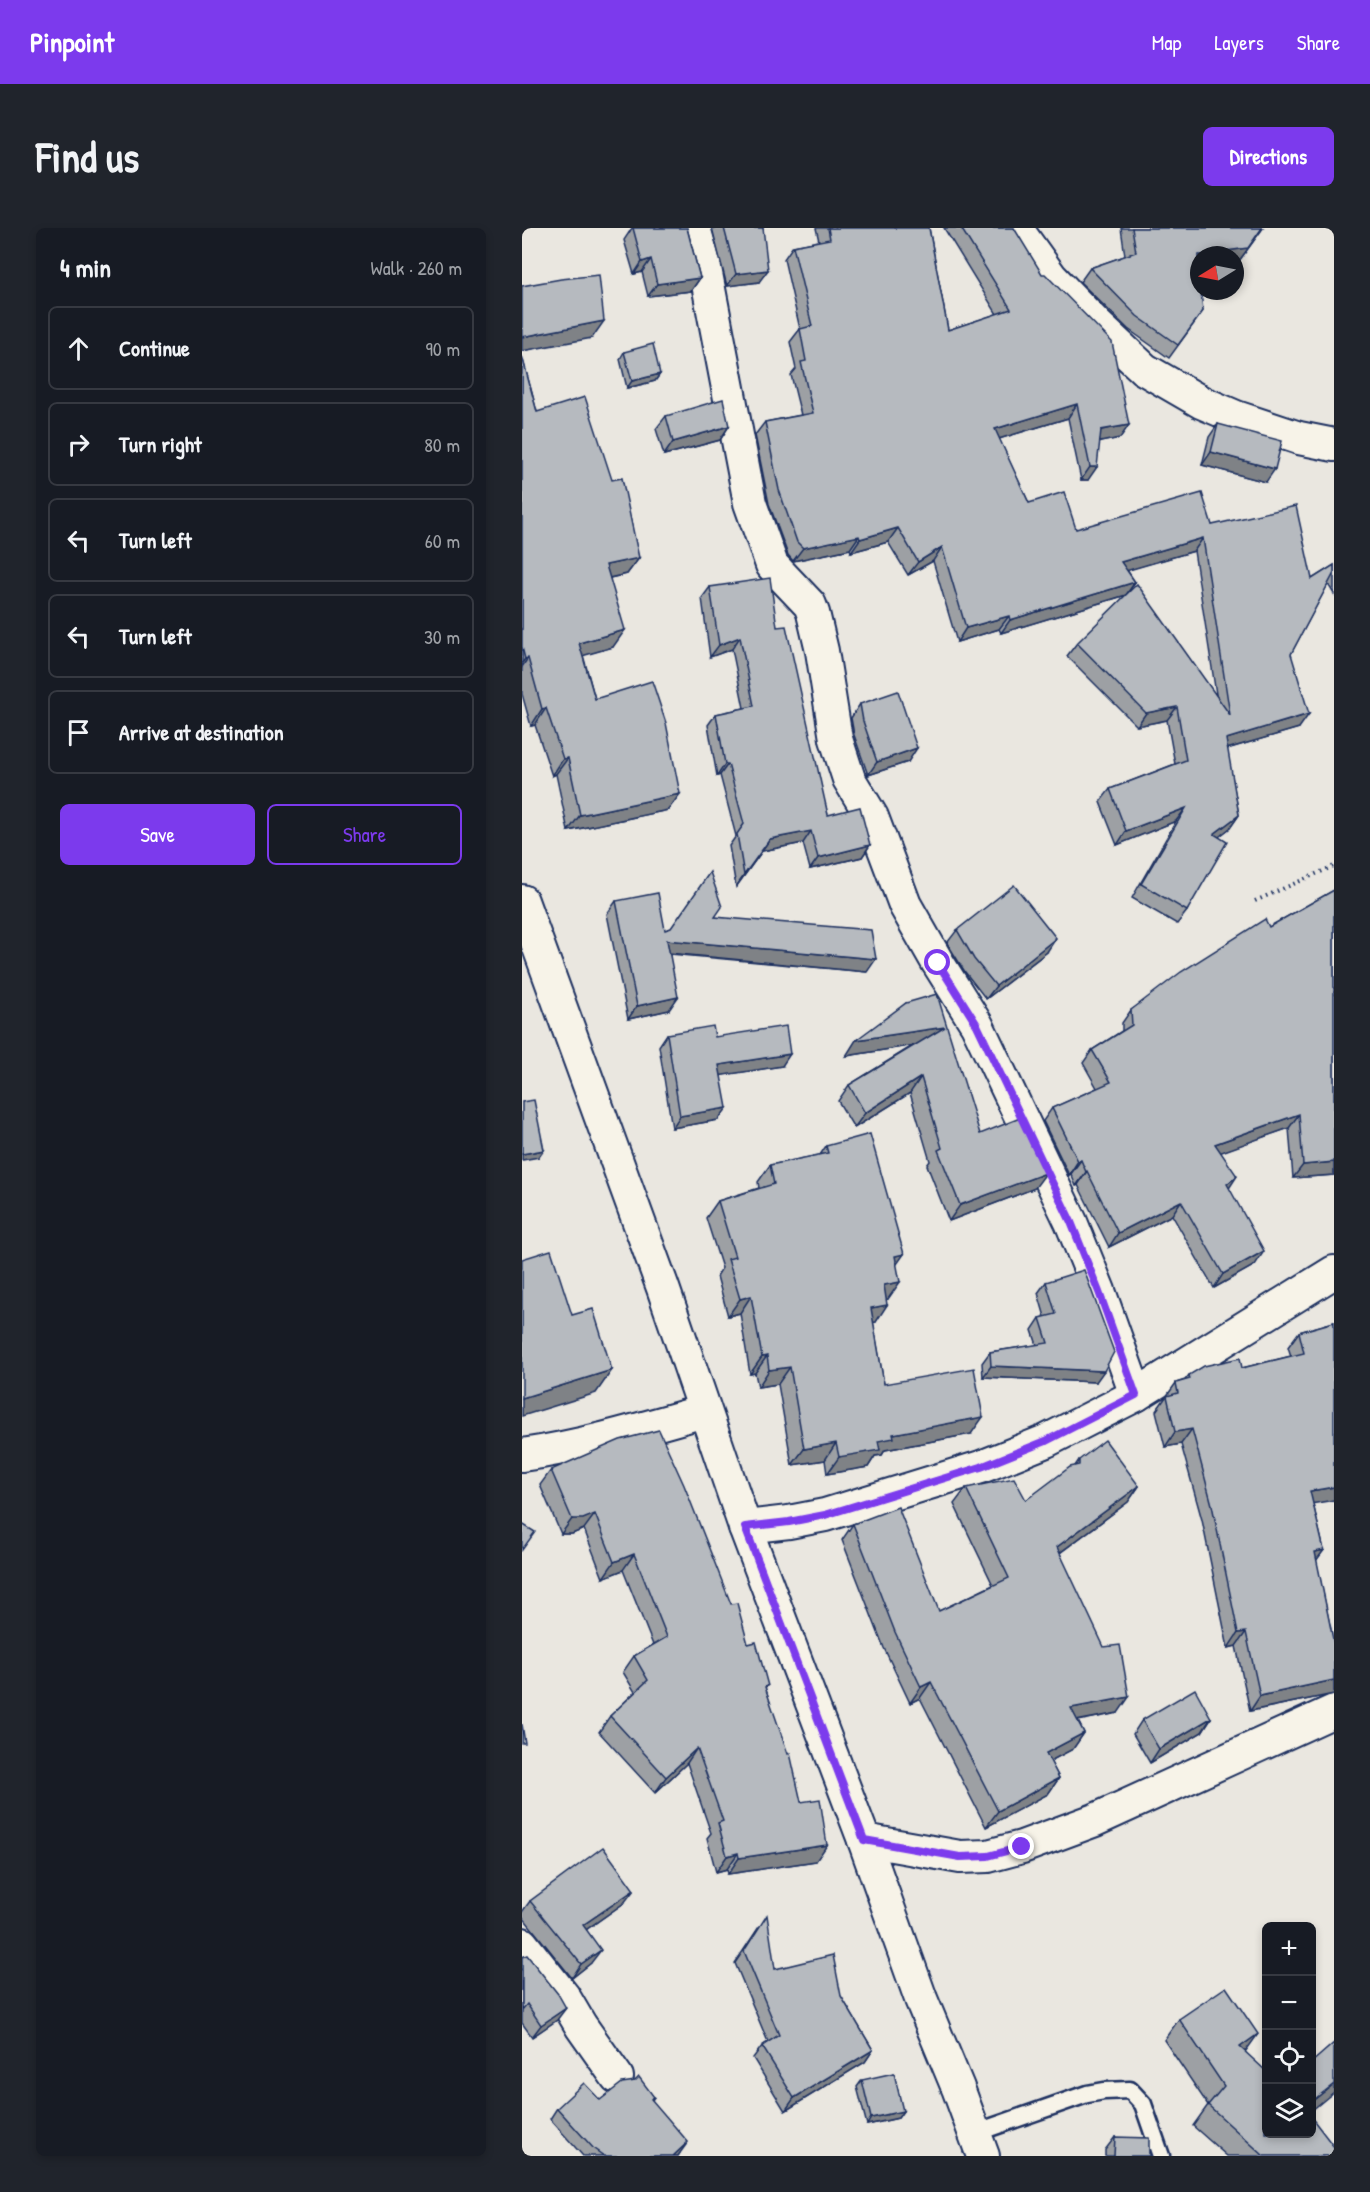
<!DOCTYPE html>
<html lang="en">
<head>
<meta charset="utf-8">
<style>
  body { margin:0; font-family:"Patrick Hand",sans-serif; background:#20242c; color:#f1f3f6 }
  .controls { position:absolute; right:18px; bottom:18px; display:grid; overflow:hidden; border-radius:9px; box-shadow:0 3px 9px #0003 }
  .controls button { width:54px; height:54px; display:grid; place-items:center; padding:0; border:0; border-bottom:2px solid #363941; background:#171b24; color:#f1f3f6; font:30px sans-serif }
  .compass { position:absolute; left:668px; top:18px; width:54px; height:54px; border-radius:50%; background:#171b24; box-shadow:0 3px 9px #0003; rotate:260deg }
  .stop { position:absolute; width:18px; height:18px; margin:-14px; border:4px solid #7c3aed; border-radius:50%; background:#fff }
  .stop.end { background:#7c3aed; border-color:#fff; box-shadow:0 2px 6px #0008 }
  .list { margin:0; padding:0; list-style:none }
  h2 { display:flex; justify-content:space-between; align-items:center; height:78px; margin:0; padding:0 24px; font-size:26px }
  h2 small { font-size:20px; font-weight:400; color:#9ea1a6 }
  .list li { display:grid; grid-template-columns:39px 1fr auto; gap:18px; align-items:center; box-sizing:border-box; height:84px; margin:0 12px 12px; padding:0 12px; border:2px solid #363941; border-radius:9px }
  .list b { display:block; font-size:22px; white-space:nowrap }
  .list em { font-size:20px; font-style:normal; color:#9ea1a6 }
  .actions { display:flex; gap:12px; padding:18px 24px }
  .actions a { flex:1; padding:14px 0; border:2px solid #7c3aed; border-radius:9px; text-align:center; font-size:21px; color:#7c3aed }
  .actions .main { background:#7c3aed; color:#fff }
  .icon { flex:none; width:33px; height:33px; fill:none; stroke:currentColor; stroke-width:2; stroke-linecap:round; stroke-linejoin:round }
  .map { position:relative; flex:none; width:812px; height:1928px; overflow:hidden; border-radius:9px }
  header { display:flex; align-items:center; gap:36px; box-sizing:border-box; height:84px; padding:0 30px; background:#7c3aed; color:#fff }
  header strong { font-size:28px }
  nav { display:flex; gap:33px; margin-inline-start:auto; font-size:21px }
  .intro { display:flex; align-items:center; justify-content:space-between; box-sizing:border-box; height:144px; padding:0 36px }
  h1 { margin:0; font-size:42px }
  .button { padding:15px 27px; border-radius:9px; background:#7c3aed; color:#fff; font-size:21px; font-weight:700 }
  main { display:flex; gap:36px; padding:0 36px }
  aside { flex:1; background:#171b24; border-radius:9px; box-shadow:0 3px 9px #0003 }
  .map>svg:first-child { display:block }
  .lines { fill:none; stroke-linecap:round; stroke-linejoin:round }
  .lane-casing { stroke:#1b2f5e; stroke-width:21 }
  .street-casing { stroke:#1b2f5e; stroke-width:36 }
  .path { stroke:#1b2f5e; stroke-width:4; stroke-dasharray:1.5 4.5; stroke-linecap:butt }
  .lane { stroke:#f7f3e8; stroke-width:16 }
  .street { stroke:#f7f3e8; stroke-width:32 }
  .wall { fill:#9da0a4; stroke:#1b2f5e; stroke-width:1.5 }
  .shaded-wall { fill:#7f8286; stroke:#1b2f5e; stroke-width:1.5 }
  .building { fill:#b6babf; stroke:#1b2f5e; stroke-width:1.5 }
  .route { stroke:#7c3aed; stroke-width:8 }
</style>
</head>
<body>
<header>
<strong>Pinpoint</strong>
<nav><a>Map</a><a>Layers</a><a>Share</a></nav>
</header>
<div class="intro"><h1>Find us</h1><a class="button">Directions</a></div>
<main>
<aside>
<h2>4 min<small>Walk · 260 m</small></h2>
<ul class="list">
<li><svg class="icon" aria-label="ahead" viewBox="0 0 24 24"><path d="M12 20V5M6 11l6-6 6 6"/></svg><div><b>Continue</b></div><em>90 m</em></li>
<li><svg class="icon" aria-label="right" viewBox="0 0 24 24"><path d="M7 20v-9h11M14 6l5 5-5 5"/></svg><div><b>Turn right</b></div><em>80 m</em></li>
<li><svg class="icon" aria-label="left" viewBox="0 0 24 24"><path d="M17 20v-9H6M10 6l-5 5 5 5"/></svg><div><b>Turn left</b></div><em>60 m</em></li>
<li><svg class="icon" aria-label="left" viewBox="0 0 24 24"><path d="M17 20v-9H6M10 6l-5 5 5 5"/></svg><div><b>Turn left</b></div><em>30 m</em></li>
<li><svg class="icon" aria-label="arrive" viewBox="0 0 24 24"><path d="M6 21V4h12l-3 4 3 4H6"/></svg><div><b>Arrive at destination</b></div></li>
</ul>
<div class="actions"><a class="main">Save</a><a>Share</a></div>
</aside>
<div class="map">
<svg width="812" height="1928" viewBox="0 0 812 1928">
  <rect width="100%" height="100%" fill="#eae7e0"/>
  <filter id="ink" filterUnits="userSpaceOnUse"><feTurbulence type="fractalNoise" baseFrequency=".0167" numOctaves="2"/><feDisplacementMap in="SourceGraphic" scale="12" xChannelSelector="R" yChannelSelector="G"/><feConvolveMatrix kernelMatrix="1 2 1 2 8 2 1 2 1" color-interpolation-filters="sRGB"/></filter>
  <g filter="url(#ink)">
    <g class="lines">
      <g class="lane-casing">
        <polyline id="lane" points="453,1905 565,1866 582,1863 608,1862 621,1876 639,1928"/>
      </g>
      <g class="street-casing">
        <g id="street">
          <polyline points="172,0 182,35 228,275 250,337 288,377 291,385 300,423 314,511 327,551 350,589 383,677 416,735 455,797 549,994 577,1063 614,1167"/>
          <polyline points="494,0 529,49 576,98 622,141 679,174 714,189 777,210 812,217"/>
          <polyline points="0,673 141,1060 223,1299 342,1612 399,1771 436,1860 461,1928"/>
          <path d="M0,1227c62,-9 122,-27 182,-44"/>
          <polyline points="223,1299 267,1294 303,1287 459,1239 524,1213 614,1167 812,1044"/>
          <polyline points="342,1612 438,1629 466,1628 500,1619 573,1592 812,1483"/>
          <polyline points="0,1716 42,1769 59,1798 95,1849"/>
        </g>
      </g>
      <polyline class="path" points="733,673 812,638"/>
      <use href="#lane" class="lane"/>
      <use href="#street" class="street"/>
    </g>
    <g class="wall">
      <polygon points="110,0 165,0 178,50 169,63 126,68 120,44 112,46 102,12"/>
      <polygon points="190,0 241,0 237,54 205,58"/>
      <polygon points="294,0 407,0 426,102 475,86 422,0 492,0 598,210 578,214 566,252 559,252 546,190 477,211 507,275 554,301 690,297 790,351 812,337 812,366 806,356 769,426 777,500 705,521 717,587 708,600 696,609 665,683 655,696 610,670 654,593 595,617 578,574 588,561 653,536 645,492 615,498 545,428 555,415 694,466 672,323 605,342 613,354 604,367 479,405 477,401 435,414 411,333 386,347 366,314 329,324 328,321 271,333 266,327 247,276 233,207 243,194 279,187 269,147 274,141 268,114 278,101 262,31 271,18 297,13"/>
      <polygon points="599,0 741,0 717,33 677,27 677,63 681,83 647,130 606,101 558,54 568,40 603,28"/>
      <polygon points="102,124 138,146 133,153 105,160 98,131"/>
      <polygon points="0,128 15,184 90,252 117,330 105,346 88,350 91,419 61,427 73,471 146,582 46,603 34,546 30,548 13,497 9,498 0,466"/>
      <polygon points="144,188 207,198 198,212 142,227 134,201"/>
      <polygon points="696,196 744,254 680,237 687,209"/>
      <polygon points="188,359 255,399 306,587 348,617 340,629 288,641 281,615 240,623 214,659 207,618 214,608 198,547 195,548 186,497 194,486 222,480 210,421 188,429 180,370"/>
      <polygon points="338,476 386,534 346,547 332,507 329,490"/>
      <polygon points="812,662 812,947 771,950 767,900 698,924 707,960 733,1037 692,1060 650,987 587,1019 556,957 554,958 549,946 547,947 521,893 530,880 575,860 561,835 570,822 600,803 600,795 609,782 747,699"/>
      <polygon points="94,673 143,702 193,689 345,744 148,726 147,782 106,791 85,686"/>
      <polygon points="435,702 525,724 464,771 443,744 425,715"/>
      <polygon points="384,775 458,906 513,960 427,993 405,937 408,933 388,865 332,900 316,873 327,857 392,817 324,828"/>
      <polygon points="145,806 193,809 260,838 199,847 196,892 150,900 137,818"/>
      <polygon points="304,918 374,1037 366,1071 364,1071 354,1094 351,1094 362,1156 449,1206 363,1222 360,1227 353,1228 346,1239 305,1246 303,1232 270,1237 256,1156 236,1159 233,1145 228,1146 218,1085 206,1088 195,1048 200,1040 184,990 196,973 237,960 236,954 248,937 298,927"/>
      <polygon points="524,1054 574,1154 461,1149 460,1135 468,1124 515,1117 510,1102 518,1090 523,1089 516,1065"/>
      <polygon points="812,1094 791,1276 802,1322 794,1332 812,1416 812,1466 728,1483 714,1418 706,1420 680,1292 659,1216 643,1219 634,1183 654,1155 663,1152 667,1147 720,1140 769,1128 766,1119 777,1104"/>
      <polygon points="557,1232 617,1258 606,1274 538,1325 596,1485 556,1493 562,1505 551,1521 528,1533 537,1550 526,1566 464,1599 398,1470 388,1475 362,1420 320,1312 331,1296 417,1383 471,1357 432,1276 444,1260 504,1272 553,1238"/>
      <polygon points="29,1242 226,1416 244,1462 279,1574 294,1633 206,1646 205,1641 194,1644 185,1610 189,1605 165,1535 133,1565 77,1504 88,1488 113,1464 101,1444 112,1428 131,1417 101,1342 81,1350 62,1301 50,1306 39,1306 18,1257"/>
      <polygon points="689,1490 680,1504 628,1535 611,1506 620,1492"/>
      <polygon points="8,1673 102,1675 64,1702 69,1735 50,1750 0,1688 0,1684"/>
      <polygon points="237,1699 253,1741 319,1768 351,1822 343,1834 263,1883 231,1830 240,1818 246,1814 213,1735"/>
      <polygon points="0,1729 35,1792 10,1809 0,1795"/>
      <polygon points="657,1791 723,1824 812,1928 705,1928 671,1898 686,1877 642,1812"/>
      <polygon points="340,1852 381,1883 376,1890 345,1897 335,1859"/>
      <polygon points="132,1869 130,1872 158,1925 156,1928 61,1928 28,1891 35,1880 78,1872"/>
      <polygon points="593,1909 627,1928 583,1928 583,1922"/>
    </g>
    <g class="shaded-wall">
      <polygon points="741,0 717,33 713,33 713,27 688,27 690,25"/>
      <polygon points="129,31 120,44 112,46 120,34"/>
      <polygon points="246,42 237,54 205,58 214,46"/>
      <polygon points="178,50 169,63 126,68 135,56"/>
      <polygon points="82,93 70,110 0,123 0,109"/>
      <polygon points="138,146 133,153 105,160 110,153"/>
      <polygon points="555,176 546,190 463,215 473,201"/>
      <polygon points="607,197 598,210 569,216 579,202"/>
      <polygon points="207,198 198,212 142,227 151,214"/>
      <polygon points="689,224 753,241 744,254 680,237"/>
      <polygon points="568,239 575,239 566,252 559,252"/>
      <polygon points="376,300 366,314 329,324 338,311"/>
      <polygon points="337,308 328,321 271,333 281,320"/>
      <polygon points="681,310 672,323 590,347 599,334"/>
      <polygon points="420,319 411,333 386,347 396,334"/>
      <polygon points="117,330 105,346 73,353 84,337"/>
      <polygon points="613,354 604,367 479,405 488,392"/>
      <polygon points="487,388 477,401 435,414 444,400"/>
      <polygon points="103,402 91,419 46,432 57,415"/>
      <polygon points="218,409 210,421 188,429 197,417"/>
      <polygon points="6,430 0,439 0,435 3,431"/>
      <polygon points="655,479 645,492 615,498 624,485"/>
      <polygon points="24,480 13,497 9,498 20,481"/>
      <polygon points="787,486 777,500 694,524 704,511"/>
      <polygon points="395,520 386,534 346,547 355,534"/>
      <polygon points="46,530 34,546 30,548 41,531"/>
      <polygon points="203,536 206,536 198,547 195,548"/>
      <polygon points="158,566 146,582 46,603 58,587"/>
      <polygon points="664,580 654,593 595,617 604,603"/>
      <polygon points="717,587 708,600 683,620 692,606"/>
      <polygon points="289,603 281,615 240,623 214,659 248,611"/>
      <polygon points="348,617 340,629 288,641 296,630"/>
      <polygon points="534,710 525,724 464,771 474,758"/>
      <polygon points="145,712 354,731 345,744 136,724"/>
      <polygon points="156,769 147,782 106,791 115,778"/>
      <polygon points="423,799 412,814 324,828 334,812"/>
      <polygon points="268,826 260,838 189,849 197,837"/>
      <polygon points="399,849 388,865 332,900 343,885"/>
      <polygon points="205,880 196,892 150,900 158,888"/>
      <polygon points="777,886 767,900 683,930 693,916"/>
      <polygon points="22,922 17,929 0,932 0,926"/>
      <polygon points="559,932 549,946 547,947 556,933"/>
      <polygon points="812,934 812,947 771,950 781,937"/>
      <polygon points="565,943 556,957 554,958 564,944"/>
      <polygon points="524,945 513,960 427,993 438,977"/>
      <polygon points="715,948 706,962 705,956"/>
      <polygon points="659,973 650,987 587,1019 596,1005"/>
      <polygon points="742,1023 733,1037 692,1060 701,1046"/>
      <polygon points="382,1026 370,1043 373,1028"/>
      <polygon points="378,1054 366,1071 351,1074 362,1057"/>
      <polygon points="229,1068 218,1085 206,1088 218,1071"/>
      <polygon points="365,1077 354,1094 337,1097 349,1080"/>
      <polygon points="245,1128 233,1145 228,1146 240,1129"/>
      <polygon points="469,1138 582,1143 574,1154 461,1149"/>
      <polygon points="268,1139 256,1156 236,1159 247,1142"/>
      <polygon points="90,1142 74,1165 0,1188 0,1170"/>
      <polygon points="461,1189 449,1206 363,1222 360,1227 353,1228 346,1239 305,1246 317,1229 371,1206"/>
      <polygon points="670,1201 659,1216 643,1219 653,1204"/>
      <polygon points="314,1215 303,1232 270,1237 282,1221"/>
      <polygon points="617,1258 606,1274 524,1335 535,1319"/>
      <polygon points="812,1259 812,1272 777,1278 788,1263"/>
      <polygon points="73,1286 62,1301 50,1306 39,1306 50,1291"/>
      <polygon points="802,1322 791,1337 793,1324"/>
      <polygon points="112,1326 101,1342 81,1350 92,1334"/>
      <polygon points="724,1404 714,1418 706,1420 716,1405"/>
      <polygon points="812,1452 812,1466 728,1483 738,1468"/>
      <polygon points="409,1454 398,1470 388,1475 399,1459"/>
      <polygon points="607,1469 596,1485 538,1496 549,1480"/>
      <polygon points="689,1490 680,1504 628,1535 637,1521"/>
      <polygon points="562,1505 551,1521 513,1541 524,1525"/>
      <polygon points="175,1520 165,1535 133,1565 144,1549"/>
      <polygon points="537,1550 526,1566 464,1599 476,1583"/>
      <polygon points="305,1617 294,1633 206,1646 217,1630"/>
      <polygon points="216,1625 205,1641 194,1644 205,1628"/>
      <polygon points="112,1662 102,1675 52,1710 61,1697"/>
      <polygon points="79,1722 69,1735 50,1750 59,1736"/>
      <polygon points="44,1780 35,1792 10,1809 19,1797"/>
      <polygon points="736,1806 721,1827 718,1819"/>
      <polygon points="351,1822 343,1834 263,1883 272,1870"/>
      <polygon points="812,1856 812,1864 789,1883 789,1874"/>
      <polygon points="381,1883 376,1890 345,1897 349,1890"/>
      <polygon points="166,1914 158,1925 156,1928 151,1928"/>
    </g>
    <g class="building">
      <polygon points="111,0 165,0 178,50 135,56 129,31 120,34"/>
      <polygon points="202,0 241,0 246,42 214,46"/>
      <polygon points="306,0 407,0 426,102 489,81 439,0 492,0 520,46 523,46 590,114 607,197 579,202 575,239 568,239 555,176 473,201 507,275 542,264 554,301 680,265 690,297 774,278 790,351 812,337 812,345 769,426 787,486 704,511 717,587 692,606 705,614 665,683 619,656 664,580 604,603 588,561 664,532 655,479 624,485 555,415 615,356 708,487 681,310 599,334 613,354 488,392 487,388 444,400 420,319 396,334 376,300 338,311 337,308 281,320 275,314 257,262 243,194 291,185 279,134 284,133 278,101 290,98 271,18 308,11"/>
      <polygon points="610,0 740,0 726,20 690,25 690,27 677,27 677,63 679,63 681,83 656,117 615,88 568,40 614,24"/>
      <polygon points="77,47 82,93 0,109 0,58 39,51"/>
      <polygon points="131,116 138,146 110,153 102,124"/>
      <polygon points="0,128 15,184 63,169 90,252 100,250 117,330 84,337 103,402 57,415 73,471 130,453 144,495 158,566 58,587 46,530 41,531 24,480 20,481 6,430 3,431 0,419"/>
      <polygon points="201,171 207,198 151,214 144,188"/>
      <polygon points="696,196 760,213 753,241 689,224"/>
      <polygon points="248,350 255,399 264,398 306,587 338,579 348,617 296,630 289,603 248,611 222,647 215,606 222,596 206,536 203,536 194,486 232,478 218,409 197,417 188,359"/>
      <polygon points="376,463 395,520 355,534 341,493 338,476"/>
      <polygon points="188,644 200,679 193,689 349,702 354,731 145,712 156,769 115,778 94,673 136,665 143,702 149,700"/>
      <polygon points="492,657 534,710 474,758 452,731 435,702"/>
      <polygon points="812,662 812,934 781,937 777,886 693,916 715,948 705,956 742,1023 701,1046 659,973 596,1005 565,943 564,944 559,932 556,933 530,880 589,854 570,822 610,797 609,782 659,744 743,691 747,699"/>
      <polygon points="415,766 458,906 498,890 524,945 438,977 416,922 420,920 399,849 343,885 327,857 423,799 334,812 384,775"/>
      <polygon points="191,798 193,809 264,798 268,826 197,837 205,880 158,888 145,806"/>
      <polygon points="12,872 22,922 0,926 0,874"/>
      <polygon points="348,906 382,1026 373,1028 378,1054 362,1057 365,1077 349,1080 362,1156 452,1140 461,1189 371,1206 372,1210 356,1213 358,1222 317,1229 314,1215 282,1221 268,1139 247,1142 245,1128 240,1129 229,1068 218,1071 206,1031 213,1029 196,973 252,956 248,937 306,925 304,918"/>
      <polygon points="29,1022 50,1087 71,1081 90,1142 0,1170 0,1031"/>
      <polygon points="562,1042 592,1124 582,1143 469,1138 468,1124 526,1115 518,1090 534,1086 524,1054"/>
      <polygon points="812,1094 812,1259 788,1263 802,1322 793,1324 812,1416 812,1452 738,1468 724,1404 716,1405 690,1277 670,1201 653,1204 645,1168 656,1165 654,1155 668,1151 667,1147 682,1138 718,1130 720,1140 782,1125 777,1104"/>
      <polygon points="137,1202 162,1257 209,1376 215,1375 226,1416 234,1414 246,1458 243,1459 266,1526 268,1525 279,1574 298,1571 305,1617 217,1630 216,1625 205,1628 196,1595 201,1593 175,1520 144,1549 88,1488 126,1452 112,1428 145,1409 112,1326 92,1334 73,1286 61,1291 50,1291 29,1242 98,1212"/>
      <polygon points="583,1212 617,1258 535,1319 582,1419 598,1417 607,1469 549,1480 562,1505 524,1525 537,1550 476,1583 409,1454 399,1459 373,1404 331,1296 376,1279 417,1383 487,1350 444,1260 492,1250 504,1272 548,1239 557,1237 557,1232"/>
      <polygon points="0,1296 13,1304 0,1322"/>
      <polygon points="673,1461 689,1490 637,1521 620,1492"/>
      <polygon points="0,1496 3,1515 0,1515"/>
      <polygon points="81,1619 112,1662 61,1697 79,1722 59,1736 8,1673"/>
      <polygon points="245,1687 253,1741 311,1727 319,1768 351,1822 272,1870 240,1818 257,1807 222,1723"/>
      <polygon points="5,1727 36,1766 44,1780 19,1797 5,1776 0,1782 0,1729"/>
      <polygon points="704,1759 736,1806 718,1819 744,1843 744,1905 789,1905 789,1889 812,1919 812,1928 742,1928 686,1877 702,1858 657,1791"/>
      <polygon points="812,1815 812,1856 789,1874 789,1835"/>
      <polygon points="372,1845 381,1883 349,1890 340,1852"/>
      <polygon points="117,1849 132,1869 129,1871 166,1914 151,1928 82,1928 72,1921 35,1880 62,1855 78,1872 100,1855 113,1853"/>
      <polygon points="593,1909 627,1910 627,1928 592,1928"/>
    </g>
  </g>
  <g class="lines" filter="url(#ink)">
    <polyline class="route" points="416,735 455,797 549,994 577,1064 614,1167 524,1213 459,1239 303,1287 267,1294 223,1299 342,1612 438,1629 466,1628 500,1619"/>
  </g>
</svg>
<div class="controls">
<button>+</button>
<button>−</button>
<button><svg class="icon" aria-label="locate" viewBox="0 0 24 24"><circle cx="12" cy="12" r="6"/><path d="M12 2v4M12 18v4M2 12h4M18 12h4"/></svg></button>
<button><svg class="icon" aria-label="layers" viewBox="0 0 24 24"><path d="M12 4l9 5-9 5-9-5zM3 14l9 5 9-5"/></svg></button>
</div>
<svg class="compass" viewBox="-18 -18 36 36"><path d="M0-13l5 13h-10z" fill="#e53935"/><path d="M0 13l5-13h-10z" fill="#9ea1a6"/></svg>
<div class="stop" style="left:416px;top:735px"></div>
<div class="stop end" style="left:500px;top:1619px"></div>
</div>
</main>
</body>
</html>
